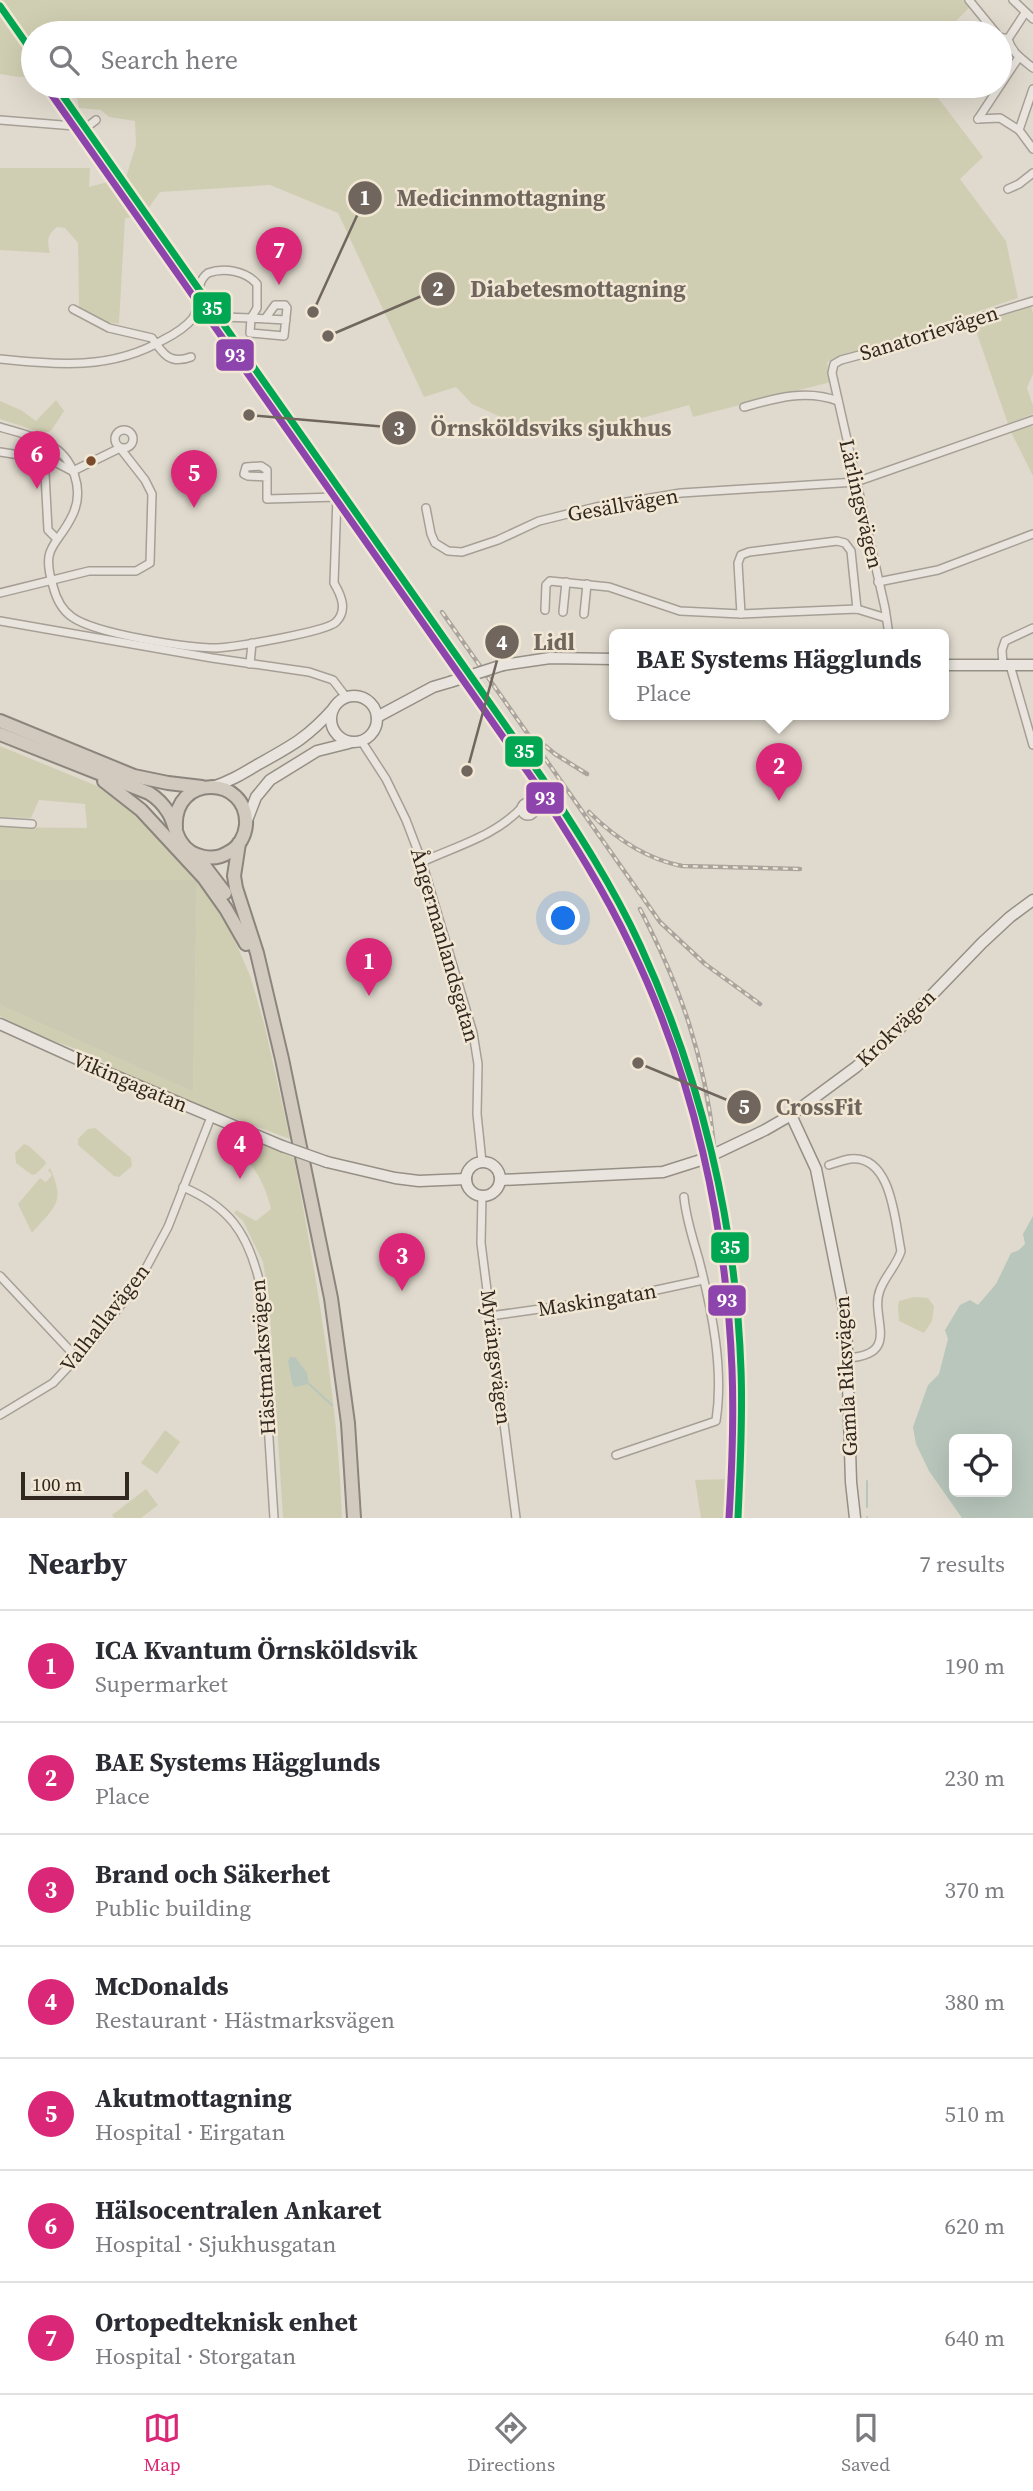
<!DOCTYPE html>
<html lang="en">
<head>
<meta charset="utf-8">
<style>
  body { margin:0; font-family:"Source Serif 4",serif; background:#f7f7f7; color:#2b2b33 }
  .controls { position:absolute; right:21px; bottom:21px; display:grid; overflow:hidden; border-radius:10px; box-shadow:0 7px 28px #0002 }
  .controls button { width:63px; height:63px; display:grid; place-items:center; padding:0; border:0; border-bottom:2px solid #e1e1e2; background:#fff; color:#2b2b33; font:35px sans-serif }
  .scale { position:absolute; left:21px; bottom:18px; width:108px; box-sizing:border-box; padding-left:7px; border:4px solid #332820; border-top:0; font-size:19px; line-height:24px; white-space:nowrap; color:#332820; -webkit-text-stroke:5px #f1e7d4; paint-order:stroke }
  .you { position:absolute; left:564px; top:919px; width:24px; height:24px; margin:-18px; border:5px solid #fff; border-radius:50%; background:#1a73e8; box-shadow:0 0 0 10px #1a73e833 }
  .badge { display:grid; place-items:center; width:46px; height:46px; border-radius:50%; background:#db2777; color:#fff; font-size:23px; font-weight:700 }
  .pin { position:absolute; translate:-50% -58px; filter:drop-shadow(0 2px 4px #0008) }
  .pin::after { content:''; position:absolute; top:37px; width:24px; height:21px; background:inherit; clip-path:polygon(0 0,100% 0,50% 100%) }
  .popup { position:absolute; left:609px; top:629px; width:340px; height:91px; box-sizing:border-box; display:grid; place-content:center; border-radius:10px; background:#fff; filter:drop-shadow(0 2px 5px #0005); font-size:23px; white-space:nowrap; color:#7c7c81 }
  .popup b { font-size:26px; color:#2b2b33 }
  .popup::after { content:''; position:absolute; left:50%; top:100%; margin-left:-14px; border:14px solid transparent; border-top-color:#fff }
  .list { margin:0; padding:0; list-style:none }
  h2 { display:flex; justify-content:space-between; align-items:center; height:91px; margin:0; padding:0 28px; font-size:30px }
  h2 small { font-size:23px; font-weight:400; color:#7c7c81 }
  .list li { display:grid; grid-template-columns:46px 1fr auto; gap:21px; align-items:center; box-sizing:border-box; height:112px; padding:0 28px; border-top:2px solid #e1e1e2 }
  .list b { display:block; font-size:26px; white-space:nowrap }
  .list p { margin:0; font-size:23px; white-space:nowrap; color:#7c7c81 }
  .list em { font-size:23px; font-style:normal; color:#7c7c81 }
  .icon { flex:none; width:38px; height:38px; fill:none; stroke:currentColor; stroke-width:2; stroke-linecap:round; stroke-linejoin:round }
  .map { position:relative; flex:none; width:1033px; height:1518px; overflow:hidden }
  .search { position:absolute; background:#fff; box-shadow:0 7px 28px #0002; left:21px; right:21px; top:21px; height:77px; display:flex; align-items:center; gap:18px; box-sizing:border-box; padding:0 24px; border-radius:38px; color:#7c7c81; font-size:26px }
  .sheet { height:875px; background:#fff }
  nav { display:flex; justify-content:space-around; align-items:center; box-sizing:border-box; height:98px; border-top:2px solid #e1e1e2; background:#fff; font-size:19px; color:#7c7c81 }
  nav a { display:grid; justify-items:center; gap:4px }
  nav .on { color:#db2777 }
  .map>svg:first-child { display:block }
  .green { fill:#d0ceb2 }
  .cemetery { fill:#cbc9b1 }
  .water { fill:#b8c6bc; fill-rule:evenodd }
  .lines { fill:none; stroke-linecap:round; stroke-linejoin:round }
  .stream { stroke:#b8c6bc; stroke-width:2 }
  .street-casing { stroke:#a69f96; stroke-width:10 }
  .secondary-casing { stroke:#958f86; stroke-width:13 }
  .highway-casing { stroke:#8b857e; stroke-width:16 }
  .street { stroke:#e9e5de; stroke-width:7 }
  .secondary { stroke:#e9e5de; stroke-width:10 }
  .highway { stroke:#d2cabf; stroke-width:12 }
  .rail-casing { stroke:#a9a49e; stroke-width:4.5 }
  .rail { stroke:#f1e7d4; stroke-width:2; stroke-dasharray:5; stroke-linecap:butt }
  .secondary-bridge-casing { stroke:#958f86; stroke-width:13; stroke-linecap:butt }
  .secondary-bridge { stroke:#e9e5de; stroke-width:10 }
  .rail-1-casing { stroke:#f1e7d4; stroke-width:12 }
  .rail-2-casing { stroke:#f1e7d4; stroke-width:12 }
  .rail-1 { stroke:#00a651; stroke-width:7 }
  .rail-2 { stroke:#8e44ad; stroke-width:7 }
  .bus-dot { fill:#7a4b2a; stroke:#f1e7d4; stroke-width:2.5 }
  .labels { text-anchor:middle; stroke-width:5; stroke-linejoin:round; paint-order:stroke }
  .street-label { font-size:21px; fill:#332820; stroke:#f1e7d4 }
  .leader { fill:none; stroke:#70665d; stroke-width:2.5 }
  .callout-dot { fill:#70665d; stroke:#f1e7d4; stroke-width:2.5 }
  .mark-label { font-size:21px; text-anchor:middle; font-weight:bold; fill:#fff }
  .callout-label { font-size:23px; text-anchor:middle; font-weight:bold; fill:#70665d; stroke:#f1e7d4; stroke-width:5; stroke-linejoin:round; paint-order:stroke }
  .line-badge { stroke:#f1e7d4; stroke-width:2.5 }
  .badge-label { font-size:19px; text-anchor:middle; font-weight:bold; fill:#fff }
</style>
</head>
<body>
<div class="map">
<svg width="1033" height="1518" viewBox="0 0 1033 1518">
  <rect width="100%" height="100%" fill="#e0dace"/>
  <g class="green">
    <polygon points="0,0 977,0 944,33 33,33 33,76 19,77 0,74"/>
    <path d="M75,86h854l54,71 -23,22 46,62 12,57 -191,64 4,20 -138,35 -4,-12 -54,15 -79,16 -40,-12 -44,-20 -16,-17 -32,10 -86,-184 -68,-28 -110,7 -17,24 -18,2 -6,106 -12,-2 -28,-15 -1,-64 -13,-15 -8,-1c-10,8 -10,14 -7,26l-50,-3v-82h90l-1,19 37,-10 10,-32 -1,-24 -26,-4 -8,-7 -22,-2z"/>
    <polygon points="1031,306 1033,313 1033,374 1027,388 1033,406 1033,414 1008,424 974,325"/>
    <polygon points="56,400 64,411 51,431 43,433 0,419 0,401 21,410 36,421"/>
    <polygon points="1026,424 1033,427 1033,476 1010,430"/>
    <polygon points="0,746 114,793 184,851 227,922 251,978 265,1027 290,1139 207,1108 113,1068 93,1055 34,1034 0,1016 0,1005 193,1092 197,880 0,880 0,827 87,828 85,804 39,800 31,818 0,817"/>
    <polygon points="95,1128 131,1158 132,1166 119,1177 114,1176 78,1145 78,1139 88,1129"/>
    <path d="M253,1140l41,18c22,119 44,239 48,360h-59l-14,-218 -6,-38 -20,-41 -9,-8 2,-3 20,11 15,-12c-6,-25 -15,-42 -35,-59z"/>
    <polygon points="24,1144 29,1146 45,1161 46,1164 36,1174 32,1175 16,1163 15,1153"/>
    <path d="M50,1168c16,35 5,38 -18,65l-14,-29 22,-26 6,4 6,-7 -4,-5z"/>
    <polygon points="914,1297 928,1298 934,1306 932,1321 924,1333 899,1321 898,1307 899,1301"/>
    <polygon points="165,1430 180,1442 157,1474 141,1463"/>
    <polygon points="731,1479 728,1518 701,1518 695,1480"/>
    <polygon points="146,1489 158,1505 141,1518 114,1518 112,1515"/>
  </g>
  <polygon class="cemetery" points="0,880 197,880 193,1092 0,1005"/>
  <g class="water">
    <path d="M1033,1216v302h-71l-33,-47 -13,-27 -3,-17 15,-42 11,-11 9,-35 -3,-9 15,-25 10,-5 8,5 18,-21 15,-31 8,-3 6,-6 -2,-10zM954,1439h53v53h-53z"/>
    <path d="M290,1357h5l12,16 2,11 -15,3c-3,-4 -4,-19 -6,-25z"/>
  </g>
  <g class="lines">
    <g class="stream">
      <polyline points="309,1384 332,1405"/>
      <polyline points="867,1481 867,1507"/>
      <polyline points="867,1517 867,1518"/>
    </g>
    <g class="street-casing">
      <g id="street">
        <polyline points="969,0 996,33"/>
        <polyline points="1013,0 1033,19"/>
        <path d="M1000,37l8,2c4,14 14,20 25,29"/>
        <polyline points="1008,39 1025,13"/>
        <polyline points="1033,89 1019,130 1033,149"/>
        <polyline points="978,119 1019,57"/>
        <polyline points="978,119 1000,118 1019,130"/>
        <polyline points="0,120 87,127 96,120"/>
        <polyline points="1008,189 1019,184 1033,173"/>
        <path d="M73,309l36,19 43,10c11,16 18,27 39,19"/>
        <polyline points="265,319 275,305 285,305 287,308 284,336 250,333 251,318 286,320"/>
        <path d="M0,359c57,6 112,11 163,-19 10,-5 23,-13 30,-22 9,-14 0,-34 15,-45 16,-6 38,-2 49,11v24l-6,10 -57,-2"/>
        <path d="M744,407c32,-9 62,-18 94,-6"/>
        <path d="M0,427c16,5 36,9 50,18 24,13 34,45 23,69 -15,33 -33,30 -20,72 3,12 9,24 19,31 24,17 115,31 145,31 18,-1 109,-16 119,-26 12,-12 5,-27 -2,-39l3,-86 -70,2v-29l-6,-4 -15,1 -2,7 4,2 19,1"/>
        <circle cx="124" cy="439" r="9"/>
        <polyline points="0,452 51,460 72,471"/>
        <polyline points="45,474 48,530 56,538"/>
        <polyline points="426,508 431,534 435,543 448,551 462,552 498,540 539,521 596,507 681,493 856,482 1033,420"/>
        <polyline points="878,582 938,570 1033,534"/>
        <polyline points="0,593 89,571 136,571 150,563 152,494 145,480 120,448 73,471"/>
        <polyline points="545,610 546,585 550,581 609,587 680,611 741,614 857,609 886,618"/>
        <polyline points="563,612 566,582"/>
        <polyline points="584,614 587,584"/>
        <polyline points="741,614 738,563 741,555 749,552 837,541 845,543 851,551 857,609"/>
        <polyline points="0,621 212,658 309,672 333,680 346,697"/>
        <polyline points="889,635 885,608 832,373 834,364 841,360 919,339 978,318 1033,301"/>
        <polyline points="250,664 252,643"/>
        <polyline points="1003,665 1002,650 1005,641 1033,628"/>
        <polyline points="1010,665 1033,745"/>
        <polyline points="362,742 386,779 406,820 422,862 473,1033 478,1064 477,1114 482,1162"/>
        <circle cx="528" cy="809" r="7"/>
        <polyline points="0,822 32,824"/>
        <path d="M422,862c34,-16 74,-26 100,-55"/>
        <path d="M829,1165c7,-2 14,-5 21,-6 42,-5 45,63 51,92 -4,14 -16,25 -21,39 -11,27 23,65 -33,68"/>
        <path d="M183,1187c46,20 64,45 76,93l15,238"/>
        <polyline points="482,1196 481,1243 516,1518"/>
        <polyline points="0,1276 77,1358"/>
        <polyline points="490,1316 624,1297 703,1280"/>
        <polyline points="0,1415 53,1383 95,1338 138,1283 168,1227 211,1117"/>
        <path d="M616,1455l100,-34c8,-52 -4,-110 -17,-161 -6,-21 -13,-41 -15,-63"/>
      </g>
    </g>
    <g class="secondary-casing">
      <g id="secondary">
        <polyline points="503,665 550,658 614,659"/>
        <polyline points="944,665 1033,665"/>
        <circle cx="354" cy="719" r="23"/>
        <polyline points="377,717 433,687 450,682"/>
        <path d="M212,787c17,-5 30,-13 45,-22 34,-19 49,-26 76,-56"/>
        <polyline points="246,823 256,797 270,780 317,751 349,743"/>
        <polyline points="0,1024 106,1072 282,1146"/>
        <polyline points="791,1115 816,1169 846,1319 851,1482 855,1518"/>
        <circle cx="483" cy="1179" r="17"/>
        <polyline points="327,1162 395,1178 419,1181 466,1179"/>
        <polyline points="501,1180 663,1172 704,1159 765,1130 791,1115 856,1067 900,1028 982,943 1010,917 1033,900"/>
      </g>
    </g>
    <g class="highway-casing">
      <g id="highway">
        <polyline points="0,721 134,776 168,783 202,787"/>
        <path d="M0,734l149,59c8,5 14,11 19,19 6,9 7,21 13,30 10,16 33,20 48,10 10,-5 16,-16 17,-27 3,-50 -74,-52 -70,3"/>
        <polyline points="104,781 141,810 204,878 226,909 246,944"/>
        <polyline points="239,843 234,876 236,888 257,953 282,1059 331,1298 348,1423 354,1518"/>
        <polyline points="196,855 225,893"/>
      </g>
    </g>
    <use href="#street" class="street"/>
    <use href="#secondary" class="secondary"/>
    <use href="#highway" class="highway"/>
    <g class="rail-casing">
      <g id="rail">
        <polyline points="442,612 660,922 705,964 760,1004"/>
        <polyline points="538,740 555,754 587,774"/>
        <path d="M589,812c26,26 57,47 93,54l118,3"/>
        <path d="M640,909c41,79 65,148 74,237"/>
      </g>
    </g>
    <use href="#rail" class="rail"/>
    <g class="secondary-bridge-casing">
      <g id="secondary-bridge">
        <polyline points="450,682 503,665"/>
        <polyline points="282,1146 327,1162"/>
      </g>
    </g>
    <use href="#secondary-bridge" class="secondary-bridge"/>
    <g class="rail-1-casing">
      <g id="rail-1">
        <polyline points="0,6 33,53"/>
        <path d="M56,86l485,690c36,55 72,110 99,169 61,133 96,278 101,425 2,49 -1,99 -3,148"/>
      </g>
    </g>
    <g class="rail-2-casing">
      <path id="rail-2" d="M49,91l485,690c34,53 69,107 96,164 64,131 96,279 102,424 2,50 0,99 -3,149"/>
    </g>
    <use href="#rail-1" class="rail-1"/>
    <use href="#rail-2" class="rail-2"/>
  </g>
  <circle class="bus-dot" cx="91" cy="461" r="6"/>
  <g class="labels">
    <g class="street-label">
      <text transform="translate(929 333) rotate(-17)" y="7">Sanatorievägen</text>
      <text transform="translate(861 504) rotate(77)" y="7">Lärlingsvägen</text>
      <text transform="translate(623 505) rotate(-10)" y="7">Gesällvägen</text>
      <text transform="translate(445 945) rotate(74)" y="7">Ångermanlandsgatan</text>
      <text transform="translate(896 1028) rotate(-44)" y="7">Krokvägen</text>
      <text transform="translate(130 1082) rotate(23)" y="7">Vikingagatan</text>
      <text transform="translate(597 1300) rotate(-9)" y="7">Maskingatan</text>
      <text transform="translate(105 1318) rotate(-52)" y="7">Valhallavägen</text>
      <text transform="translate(263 1357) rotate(-94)" y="7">Hästmarksvägen</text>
      <text transform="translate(496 1357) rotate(83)" y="7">Myrängsvägen</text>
      <text transform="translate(846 1376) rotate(-93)" y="7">Gamla Riksvägen</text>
    </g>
  </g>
  <path class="leader" d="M313 312L365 198M328 336L438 289M249 415L399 428M467 771L502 642M638 1063L744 1107"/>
  <g class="callout-dot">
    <circle cx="313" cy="312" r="7"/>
    <circle cx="328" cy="336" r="7"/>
    <circle cx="249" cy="415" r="7"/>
    <circle cx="467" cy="771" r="7"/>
    <circle cx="638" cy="1063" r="7"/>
    <circle cx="365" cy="198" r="18"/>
    <circle cx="438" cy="289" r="18"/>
    <circle cx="399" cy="428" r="18"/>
    <circle cx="502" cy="642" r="18"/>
    <circle cx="744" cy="1107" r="18"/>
  </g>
  <g class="mark-label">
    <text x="365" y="205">1</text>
    <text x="438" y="296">2</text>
    <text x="399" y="436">3</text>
    <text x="502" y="650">4</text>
    <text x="744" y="1114">5</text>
  </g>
  <g class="callout-label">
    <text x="501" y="206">Medicinmottagning</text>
    <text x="578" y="297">Diabetesmottagning</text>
    <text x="551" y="436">Örnsköldsviks sjukhus</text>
    <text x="554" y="650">Lidl</text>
    <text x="819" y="1115">CrossFit</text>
  </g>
  <g class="line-badge">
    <rect x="192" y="291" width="40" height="34" rx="7" fill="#00a651"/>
    <rect x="215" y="338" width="40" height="34" rx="7" fill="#8e44ad"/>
    <rect x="504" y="735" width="40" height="33" rx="7" fill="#00a651"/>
    <rect x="525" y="781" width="40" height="34" rx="7" fill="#8e44ad"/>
    <rect x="710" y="1231" width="40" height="33" rx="7" fill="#00a651"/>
    <rect x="707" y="1284" width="40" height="33" rx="7" fill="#8e44ad"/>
  </g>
  <g class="badge-label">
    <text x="212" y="315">35</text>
    <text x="235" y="362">93</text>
    <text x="524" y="758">35</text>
    <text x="545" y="805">93</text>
    <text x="730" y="1254">35</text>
    <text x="727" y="1307">93</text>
  </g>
</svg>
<div class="controls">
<button><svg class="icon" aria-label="locate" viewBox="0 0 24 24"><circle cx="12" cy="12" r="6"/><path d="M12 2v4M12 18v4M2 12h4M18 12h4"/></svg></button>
</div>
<div class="scale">100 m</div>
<div class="you"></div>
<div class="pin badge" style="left:369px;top:996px">1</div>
<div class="pin badge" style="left:779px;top:801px">2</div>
<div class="popup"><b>BAE Systems Hägglunds</b>Place</div>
<div class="pin badge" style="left:402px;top:1291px">3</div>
<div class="pin badge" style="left:240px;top:1179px">4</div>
<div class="pin badge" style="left:194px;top:508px">5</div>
<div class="pin badge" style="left:37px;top:489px">6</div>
<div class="pin badge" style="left:279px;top:285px">7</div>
<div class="search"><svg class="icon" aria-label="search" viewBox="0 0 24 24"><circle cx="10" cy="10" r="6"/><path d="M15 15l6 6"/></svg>Search here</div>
</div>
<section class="sheet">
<h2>Nearby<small>7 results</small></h2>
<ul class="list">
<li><span class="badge">1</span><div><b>ICA Kvantum Örnsköldsvik</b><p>Supermarket</p></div><em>190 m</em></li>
<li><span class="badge">2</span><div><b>BAE Systems Hägglunds</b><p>Place</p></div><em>230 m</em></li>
<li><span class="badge">3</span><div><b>Brand och Säkerhet</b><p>Public building</p></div><em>370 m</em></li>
<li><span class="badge">4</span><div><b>McDonalds</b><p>Restaurant · Hästmarksvägen</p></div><em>380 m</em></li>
<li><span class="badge">5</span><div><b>Akutmottagning</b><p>Hospital · Eirgatan</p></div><em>510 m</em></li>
<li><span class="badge">6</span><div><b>Hälsocentralen Ankaret</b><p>Hospital · Sjukhusgatan</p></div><em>620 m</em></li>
<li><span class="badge">7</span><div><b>Ortopedteknisk enhet</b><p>Hospital · Storgatan</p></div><em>640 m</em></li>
</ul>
</section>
<nav>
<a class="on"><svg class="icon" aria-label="map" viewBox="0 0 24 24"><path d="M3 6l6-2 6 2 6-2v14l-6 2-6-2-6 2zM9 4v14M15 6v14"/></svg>Map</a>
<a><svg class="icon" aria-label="directions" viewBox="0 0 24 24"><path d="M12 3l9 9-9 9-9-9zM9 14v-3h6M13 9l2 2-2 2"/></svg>Directions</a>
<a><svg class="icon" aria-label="saved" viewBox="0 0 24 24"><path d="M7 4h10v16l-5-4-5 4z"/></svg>Saved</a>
</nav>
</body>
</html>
